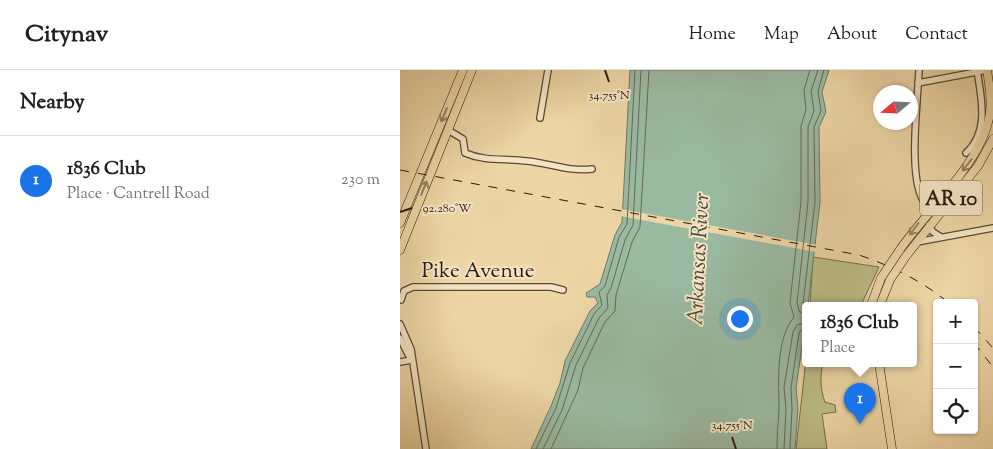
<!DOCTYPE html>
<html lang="en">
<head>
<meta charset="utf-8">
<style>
  body { margin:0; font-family:"Sorts Mill Goudy",serif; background:#f6f6f6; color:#202124 }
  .controls { position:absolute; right:15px; bottom:15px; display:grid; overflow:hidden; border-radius:5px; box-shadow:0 1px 4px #0004 }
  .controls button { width:45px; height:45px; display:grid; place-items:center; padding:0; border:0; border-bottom:1px solid #e0e0e0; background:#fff; color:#202124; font:25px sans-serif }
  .compass { position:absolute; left:473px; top:15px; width:45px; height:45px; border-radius:50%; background:#fff; box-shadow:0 1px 4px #0004; rotate:251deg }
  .you { position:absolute; left:339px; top:248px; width:18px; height:18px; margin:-12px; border:4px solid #fff; border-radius:50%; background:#1a73e8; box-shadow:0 0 0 8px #1a73e833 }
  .badge { display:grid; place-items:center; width:32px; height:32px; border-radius:50%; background:#1a73e8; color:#fff; font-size:16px; font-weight:700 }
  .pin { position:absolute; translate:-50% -41px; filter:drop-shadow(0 1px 2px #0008) }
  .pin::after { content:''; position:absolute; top:26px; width:18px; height:15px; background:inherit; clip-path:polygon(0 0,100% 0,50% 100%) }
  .popup { position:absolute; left:402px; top:232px; width:115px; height:65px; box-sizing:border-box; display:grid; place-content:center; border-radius:5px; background:#fff; filter:drop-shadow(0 1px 4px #0005); font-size:16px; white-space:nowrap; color:#757577 }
  .popup b { font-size:19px; color:#202124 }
  .popup::after { content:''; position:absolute; left:50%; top:100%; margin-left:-10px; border:10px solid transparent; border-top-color:#fff }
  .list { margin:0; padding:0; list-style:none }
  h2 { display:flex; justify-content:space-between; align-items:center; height:65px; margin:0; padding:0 20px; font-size:21px }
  h2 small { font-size:16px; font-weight:400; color:#757577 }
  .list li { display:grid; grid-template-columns:32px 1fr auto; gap:15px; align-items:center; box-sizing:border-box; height:90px; padding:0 20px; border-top:1px solid #e0e0e0 }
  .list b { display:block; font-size:19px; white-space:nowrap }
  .list p { margin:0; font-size:16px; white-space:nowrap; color:#757577 }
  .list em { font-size:16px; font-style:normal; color:#757577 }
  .icon { flex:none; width:28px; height:28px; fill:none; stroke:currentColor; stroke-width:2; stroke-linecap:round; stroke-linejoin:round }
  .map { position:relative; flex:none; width:593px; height:379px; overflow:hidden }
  header { display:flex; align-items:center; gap:30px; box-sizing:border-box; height:70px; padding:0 25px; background:#fff; border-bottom:1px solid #e0e0e0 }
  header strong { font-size:24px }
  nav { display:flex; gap:28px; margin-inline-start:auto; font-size:18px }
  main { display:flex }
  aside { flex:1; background:#fff }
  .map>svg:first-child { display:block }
  .green { fill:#bbbc84; stroke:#746a49 }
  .water { fill:#9ab9a1; stroke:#6e7966 }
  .pier { fill:#edd5a5 }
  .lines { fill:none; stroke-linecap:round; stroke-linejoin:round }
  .shore { stroke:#636958; stroke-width:1 }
  .minor-casing { stroke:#5c4834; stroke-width:8 }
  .major-casing { stroke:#2c190e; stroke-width:9 }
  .minor { stroke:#f3e4c4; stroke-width:5.5 }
  .major { stroke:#edd5a5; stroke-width:8 }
  .rail { stroke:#2c190e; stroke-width:1; stroke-dasharray:9 9; stroke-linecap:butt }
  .major-bridge-casing { stroke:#2c190e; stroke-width:9; stroke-linecap:butt }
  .major-bridge { stroke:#edd5a5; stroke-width:8 }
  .oneway { stroke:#968061 }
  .ticks { fill:none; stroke:#2c190e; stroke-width:2 }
  .labels { text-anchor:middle; stroke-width:4; stroke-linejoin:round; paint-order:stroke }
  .shield { fill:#f3e4c4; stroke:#685645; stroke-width:1 }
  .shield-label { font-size:20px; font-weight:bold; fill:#2c190e }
  .street-label { font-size:21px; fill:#2c190e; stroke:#f3e4c4 }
  .water-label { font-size:22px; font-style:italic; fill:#4d493a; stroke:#f3e4c4 }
  .ticks-label { font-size:12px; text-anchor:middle; fill:#2c190e; stroke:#f3e4c4; stroke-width:4; stroke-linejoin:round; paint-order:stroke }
</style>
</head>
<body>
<header>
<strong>Citynav</strong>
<nav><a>Home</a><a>Map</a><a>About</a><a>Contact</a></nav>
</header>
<main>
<aside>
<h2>Nearby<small></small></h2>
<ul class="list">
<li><span class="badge">1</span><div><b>1836 Club</b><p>Place · Cantrell Road</p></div><em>230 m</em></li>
</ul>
</aside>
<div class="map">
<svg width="593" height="379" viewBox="0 0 593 379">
  <rect width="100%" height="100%" fill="#edd5a5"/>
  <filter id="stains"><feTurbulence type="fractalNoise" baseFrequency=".004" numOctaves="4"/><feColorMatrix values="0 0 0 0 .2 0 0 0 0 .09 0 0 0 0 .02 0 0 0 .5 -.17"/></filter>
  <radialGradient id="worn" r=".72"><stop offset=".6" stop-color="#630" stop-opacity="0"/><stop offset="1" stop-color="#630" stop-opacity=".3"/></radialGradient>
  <g class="green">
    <polygon points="413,187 479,197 461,235 410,235"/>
    <path d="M406,289v4h17c-3,13 -3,26 2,39l10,3 1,7 -14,2 5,35h-31z"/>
  </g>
  <polygon class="water" points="230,0 429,0 422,22 426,42 419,57 420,132 408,235 406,235 406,249 396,318 398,338 395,379 131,379 151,336 160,313 165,291 190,241 198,233 195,227 187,227 186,223 200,214 215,165 222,152"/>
  <polygon class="pier" points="221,139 417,175 416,182 220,146"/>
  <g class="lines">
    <g class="shore">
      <polyline points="406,239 403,234 415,132 414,57 421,41 418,21 424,0"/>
      <polyline points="406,246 399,241 397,233 408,132 408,57 414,41 411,21 418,0"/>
      <polyline points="136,379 156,338 170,293 194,244 202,235 199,222 205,216 219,167 227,154 235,0"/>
      <polyline points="143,379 162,340 176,295 199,248 208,238 207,225 211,218 225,170 233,155 241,0"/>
      <polyline points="151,379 178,320 183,298 205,252 215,241 216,225 232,172 240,157 249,0"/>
      <path d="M377,379c0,-13 1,-26 2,-39 0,-27 -4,-70 15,-93l-4,-14 11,-101v-76l5,-16 -2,-20 6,-20"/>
      <polyline points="384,379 386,339 384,317 393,262 397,255 406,252"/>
      <polyline points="390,379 392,339 391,318 399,263 402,259 406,258"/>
    </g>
    <g class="minor-casing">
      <g id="minor">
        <path d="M519,0c-1,30 -12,111 6,133h11"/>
        <polyline points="518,13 587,0"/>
        <polyline points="140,48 148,0"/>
        <path d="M48,60l15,9 2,14c21,9 40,5 62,8 22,2 42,11 65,8"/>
        <path d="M566,83c24,-22 15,-56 11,-83"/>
        <polyline points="529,155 533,162 541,167"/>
        <polyline points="517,172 593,158"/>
        <polyline points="1,230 4,221 13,217 151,217 163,220"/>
        <polyline points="0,254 11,279 26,379"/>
        <polyline points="0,268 11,290"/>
        <polyline points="0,292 11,290"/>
      </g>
    </g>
    <g class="major-casing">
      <g id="major">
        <polyline points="0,153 63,0"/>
        <polyline points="0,180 72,0"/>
        <path d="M499,181c28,-41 86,-91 91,-139 2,-14 -1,-28 -3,-42"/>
        <polyline points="506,186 578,96 593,69"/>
        <polyline points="471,235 481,208"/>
        <polyline points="480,235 490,210"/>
        <polyline points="479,293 492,379"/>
      </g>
    </g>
    <use href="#minor" class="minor"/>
    <use href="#major" class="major"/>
    <g class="rail">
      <path d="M0,100l459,85c33,11 63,26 90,48"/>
      <polyline points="574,257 593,278"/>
      <polyline points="574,273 593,297"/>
    </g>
    <g class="major-bridge-casing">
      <g id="major-bridge">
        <polyline points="481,208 499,181"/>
        <polyline points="490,210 506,186"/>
      </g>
    </g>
    <use href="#major-bridge" class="major-bridge"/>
  </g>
  <defs><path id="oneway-shaft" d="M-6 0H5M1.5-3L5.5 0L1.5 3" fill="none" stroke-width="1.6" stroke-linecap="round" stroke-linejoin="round" transform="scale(1.25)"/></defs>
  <g class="oneway">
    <use href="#oneway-shaft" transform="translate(44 45) rotate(112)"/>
    <use href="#oneway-shaft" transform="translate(567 95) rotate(128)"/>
    <use href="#oneway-shaft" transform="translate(24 118) rotate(-68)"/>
    <use href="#oneway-shaft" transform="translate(514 159) rotate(127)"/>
  </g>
  <path class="ticks" d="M205,0l4,12M0,142l12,-4M332,367l4,12"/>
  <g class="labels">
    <rect class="shield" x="520" y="110.5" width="62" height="35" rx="4"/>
    <g class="shield-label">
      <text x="551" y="135">AR 10</text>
    </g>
    <g class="street-label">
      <text x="78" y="207">Pike Avenue</text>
    </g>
    <g class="water-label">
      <text transform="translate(297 189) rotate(-87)" y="8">Arkansas River</text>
    </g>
  </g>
  <g class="ticks-label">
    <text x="209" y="29">34.755°N</text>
    <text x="47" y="142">92.280°W</text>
    <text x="332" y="359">34.755°N</text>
  </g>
  <rect width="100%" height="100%" filter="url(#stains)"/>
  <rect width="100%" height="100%" fill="url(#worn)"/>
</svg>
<div class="controls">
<button>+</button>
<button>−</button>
<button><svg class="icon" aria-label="locate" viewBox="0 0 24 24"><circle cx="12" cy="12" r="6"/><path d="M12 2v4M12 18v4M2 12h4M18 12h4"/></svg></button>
</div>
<svg class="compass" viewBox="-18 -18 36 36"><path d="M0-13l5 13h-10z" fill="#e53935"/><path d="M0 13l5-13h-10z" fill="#757577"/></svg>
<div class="you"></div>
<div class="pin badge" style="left:460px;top:354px">1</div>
<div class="popup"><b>1836 Club</b>Place</div>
</div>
</main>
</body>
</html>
